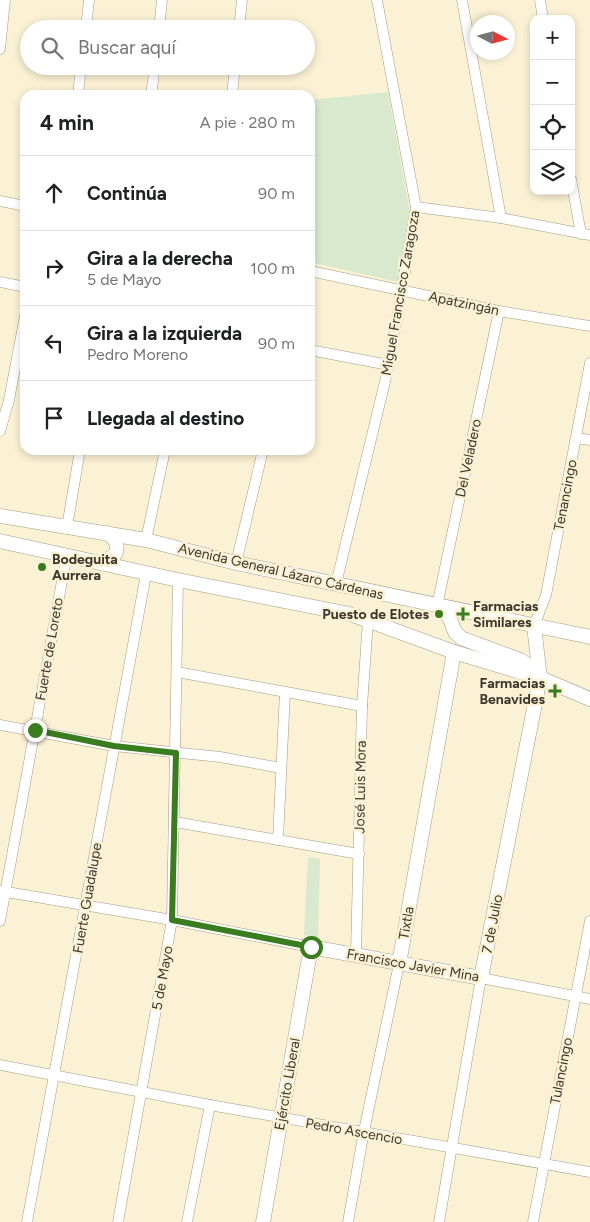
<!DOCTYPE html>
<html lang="es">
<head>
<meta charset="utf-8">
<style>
  body { margin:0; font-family:Figtree,sans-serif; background:#f6f6f6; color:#202124 }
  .controls { position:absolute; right:15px; top:15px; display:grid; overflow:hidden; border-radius:10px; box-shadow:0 2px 8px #0003 }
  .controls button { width:45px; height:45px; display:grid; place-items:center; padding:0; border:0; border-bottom:1px solid #e0e0e0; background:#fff; color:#202124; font:25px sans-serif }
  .compass { position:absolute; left:470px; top:15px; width:45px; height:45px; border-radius:50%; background:#fff; box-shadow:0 2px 8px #0003; rotate:96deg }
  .stop { position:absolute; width:15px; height:15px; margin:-11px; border:4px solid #397d1f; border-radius:50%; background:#fff }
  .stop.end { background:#397d1f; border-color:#fff; box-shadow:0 1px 5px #0008 }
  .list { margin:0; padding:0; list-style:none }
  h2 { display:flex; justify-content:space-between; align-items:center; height:65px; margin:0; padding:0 20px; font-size:21px }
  h2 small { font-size:16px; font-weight:400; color:#757577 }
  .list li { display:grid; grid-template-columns:32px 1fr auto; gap:15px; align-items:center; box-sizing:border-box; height:75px; padding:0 20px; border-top:1px solid #e0e0e0 }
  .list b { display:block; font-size:19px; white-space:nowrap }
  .list p { margin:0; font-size:16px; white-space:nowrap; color:#757577 }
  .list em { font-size:16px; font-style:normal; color:#757577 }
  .icon { flex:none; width:28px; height:28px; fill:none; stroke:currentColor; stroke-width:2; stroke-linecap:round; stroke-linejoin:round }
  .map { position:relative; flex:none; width:590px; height:1222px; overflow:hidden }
  .search { position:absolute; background:#fff; box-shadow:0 2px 8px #0003; left:20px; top:20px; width:295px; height:55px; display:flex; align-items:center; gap:12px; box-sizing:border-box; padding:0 18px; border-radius:28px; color:#757577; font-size:19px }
  .panel { position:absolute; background:#fff; box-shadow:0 2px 8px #0003; left:20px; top:90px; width:295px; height:365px; border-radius:15px }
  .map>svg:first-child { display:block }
  .green { fill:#d8e9cd }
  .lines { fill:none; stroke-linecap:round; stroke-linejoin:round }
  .street-casing { stroke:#a49b80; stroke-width:11 }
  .secondary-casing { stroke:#a49b80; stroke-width:15 }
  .street { stroke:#fff; stroke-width:10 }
  .secondary { stroke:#fff; stroke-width:14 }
  .route { stroke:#397d1f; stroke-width:6 }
  .poi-dot { fill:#397d1f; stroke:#fbf1d4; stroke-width:2 }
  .labels { text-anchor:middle; stroke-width:5; stroke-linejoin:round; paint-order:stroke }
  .street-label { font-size:14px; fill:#3b372c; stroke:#fbf1d4 }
  .poi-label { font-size:14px; font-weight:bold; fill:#3b372c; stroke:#fbf1d4; text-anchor:start }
</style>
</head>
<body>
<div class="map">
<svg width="590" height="1222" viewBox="0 0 590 1222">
  <rect width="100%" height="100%" fill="#fbf1d4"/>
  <g class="green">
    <polygon points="388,92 410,213 398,282 310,262 310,100"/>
    <polygon points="308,857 320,859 318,939 304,935"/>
  </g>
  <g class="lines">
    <g class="street-casing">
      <g id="street">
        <polyline points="462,0 501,218"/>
        <polyline points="540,0 543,19"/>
        <polyline points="86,29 89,0"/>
        <polyline points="159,29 162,0"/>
        <polyline points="239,29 242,0"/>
        <polyline points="0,49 5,0"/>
        <polyline points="78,95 81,66"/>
        <polyline points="151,95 155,66"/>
        <polyline points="232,95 235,66"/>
        <polyline points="571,179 581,234"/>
        <polyline points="0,201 25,206"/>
        <polyline points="416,207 501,218 590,235"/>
        <polyline points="310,271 499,311 590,326"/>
        <polyline points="0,282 25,287"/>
        <polyline points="310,350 389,365"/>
        <polyline points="0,431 9,400 25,316"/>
        <polyline points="577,438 590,440"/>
        <polyline points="67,527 80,450"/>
        <polyline points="146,540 165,450"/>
        <polyline points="236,563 263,450"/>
        <polyline points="336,584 389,365 416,207 377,0"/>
        <polyline points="437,606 499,311"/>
        <polyline points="534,626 546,595 590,363"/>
        <polyline points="177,672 362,706"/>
        <polyline points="0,725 114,746 220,757 281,768"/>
        <polyline points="175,822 359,854"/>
        <polyline points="278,840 285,692"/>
        <polyline points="1,891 172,920 311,947"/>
        <polyline points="0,921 67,554"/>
        <polyline points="356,954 362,706 368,620"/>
        <polyline points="0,1065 210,1105 590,1172"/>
        <polyline points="27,1222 146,574"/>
        <polyline points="118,1222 172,920 178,580"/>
        <polyline points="187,1222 210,1105"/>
        <polyline points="348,1222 364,1131 399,964"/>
        <polyline points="439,1222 481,978 590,999"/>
        <polyline points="533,1222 590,921"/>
      </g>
    </g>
    <g class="secondary-casing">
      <g id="secondary">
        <polyline points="0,516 146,540 236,563 590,637"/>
        <polyline points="0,541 178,580 350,614 454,652 540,678 590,699"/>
        <path d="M104,562l11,-7c4,-10 1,-16 -8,-22"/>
        <polyline points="438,606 449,617 455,632 461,638 520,660 528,665 539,676"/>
        <polyline points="399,964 454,652"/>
        <polyline points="263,1222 311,947 481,978 540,678 534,626"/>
      </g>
    </g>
    <use href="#street" class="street"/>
    <use href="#secondary" class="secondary"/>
  </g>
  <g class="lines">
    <polyline class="route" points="35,730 114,746 176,753 172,920 311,947"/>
  </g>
  <g class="poi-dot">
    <circle cx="42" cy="567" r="5"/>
    <circle cx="439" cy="614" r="5"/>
    <path d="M460.5 606.5h5v5h5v5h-5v5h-5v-5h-5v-5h5z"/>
    <path d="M552.5 683.5h5v5h5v5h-5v5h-5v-5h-5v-5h5z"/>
  </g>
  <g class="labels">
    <g class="street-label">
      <text transform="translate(400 293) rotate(-80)" y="5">Miguel Francisco Zaragoza</text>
      <text transform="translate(464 303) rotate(12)" y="5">Apatzingán</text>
      <text transform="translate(468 458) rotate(-78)" y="5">Del Veladero</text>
      <text transform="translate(565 495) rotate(-79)" y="5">Tenancingo</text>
      <text transform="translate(281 571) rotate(13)" y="5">Avenida General Lázaro Cárdenas</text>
      <text transform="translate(49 649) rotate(-80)" y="5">Fuerte de Loreto</text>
      <text transform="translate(360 787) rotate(-89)" y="5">José Luis Mora</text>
      <text transform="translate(87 898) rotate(-80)" y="5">Fuerte Guadalupe</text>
      <text transform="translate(406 923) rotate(-80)" y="5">Tixtla</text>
      <text transform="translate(492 924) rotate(-79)" y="5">7 de Julio</text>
      <text transform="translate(413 965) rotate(10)" y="5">Francisco Javier Mina</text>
      <text transform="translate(162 978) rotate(-80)" y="5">5 de Mayo</text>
      <text transform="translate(561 1071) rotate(-79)" y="5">Tulancingo</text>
      <text transform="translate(287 1084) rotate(-80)" y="5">Ejército Liberal</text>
      <text transform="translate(354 1131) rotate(10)" y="5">Pedro Ascencio</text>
    </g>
    <g class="poi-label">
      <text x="52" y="564">Bodeguita<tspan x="52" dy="16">Aurrera</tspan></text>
      <text x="473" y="611">Farmacias<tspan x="473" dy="16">Similares</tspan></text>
      <text x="429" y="619" text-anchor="end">Puesto de Elotes</text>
      <text x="545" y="688" text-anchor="end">Farmacias<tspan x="545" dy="16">Benavides</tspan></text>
    </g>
  </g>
</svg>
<div class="controls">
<button>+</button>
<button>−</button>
<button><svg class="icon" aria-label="locate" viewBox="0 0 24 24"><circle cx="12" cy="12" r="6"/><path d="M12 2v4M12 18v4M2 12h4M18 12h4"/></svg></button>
<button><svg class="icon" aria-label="layers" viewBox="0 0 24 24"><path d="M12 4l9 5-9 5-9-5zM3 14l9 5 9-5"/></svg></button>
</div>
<svg class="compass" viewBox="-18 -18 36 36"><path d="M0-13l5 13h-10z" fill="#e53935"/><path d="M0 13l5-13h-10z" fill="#757577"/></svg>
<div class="stop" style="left:311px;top:947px"></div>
<div class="stop end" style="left:35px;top:730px"></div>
<div class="search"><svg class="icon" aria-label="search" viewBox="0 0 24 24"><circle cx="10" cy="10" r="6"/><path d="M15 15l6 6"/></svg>Buscar aquí</div>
<section class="panel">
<h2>4 min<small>A pie · 280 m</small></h2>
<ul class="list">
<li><svg class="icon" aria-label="ahead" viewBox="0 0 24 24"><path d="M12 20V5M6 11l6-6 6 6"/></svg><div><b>Continúa</b></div><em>90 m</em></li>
<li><svg class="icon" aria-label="right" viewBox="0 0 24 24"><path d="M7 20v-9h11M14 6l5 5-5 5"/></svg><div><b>Gira a la derecha</b><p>5 de Mayo</p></div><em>100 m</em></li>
<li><svg class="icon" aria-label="left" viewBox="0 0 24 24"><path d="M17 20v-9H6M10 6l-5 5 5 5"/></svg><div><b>Gira a la izquierda</b><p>Pedro Moreno</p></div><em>90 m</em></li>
<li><svg class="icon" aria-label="arrive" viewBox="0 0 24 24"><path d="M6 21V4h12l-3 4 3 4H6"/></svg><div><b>Llegada al destino</b></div></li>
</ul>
</section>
</div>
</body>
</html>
